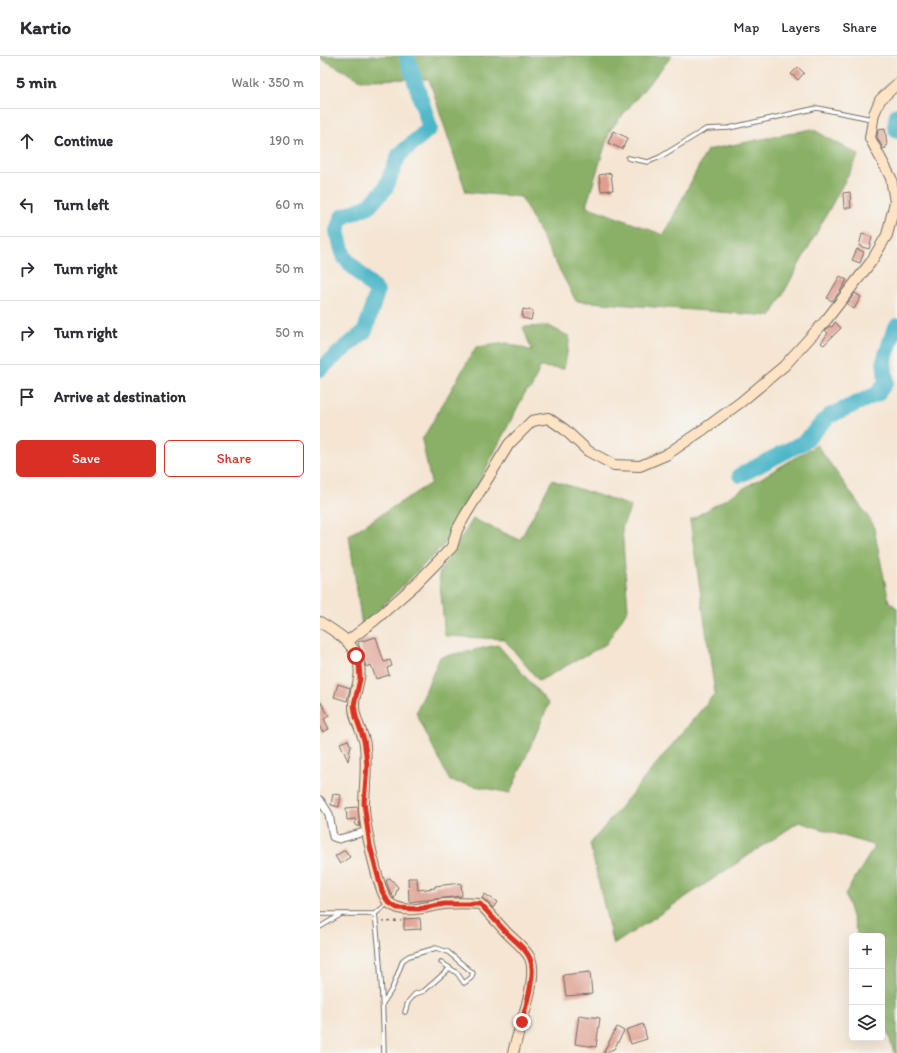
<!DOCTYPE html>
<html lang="en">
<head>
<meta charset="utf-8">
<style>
  body { margin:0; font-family:Itim,sans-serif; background:#f2f2f3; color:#2b2b33 }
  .controls { position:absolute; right:12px; bottom:12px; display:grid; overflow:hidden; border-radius:6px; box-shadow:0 4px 16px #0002 }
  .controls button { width:36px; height:36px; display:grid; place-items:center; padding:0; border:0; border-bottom:1px solid #e1e1e2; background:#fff; color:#2b2b33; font:20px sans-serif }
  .stop { position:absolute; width:12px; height:12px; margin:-9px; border:3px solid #d93025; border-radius:50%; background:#fff }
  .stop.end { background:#d93025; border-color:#fff; box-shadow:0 1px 4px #0008 }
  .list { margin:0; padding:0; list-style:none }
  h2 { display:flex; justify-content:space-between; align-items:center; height:52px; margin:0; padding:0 16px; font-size:17px }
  h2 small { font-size:13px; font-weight:400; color:#7c7c81 }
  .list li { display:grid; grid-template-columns:26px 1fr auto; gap:12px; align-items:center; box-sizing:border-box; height:64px; padding:0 16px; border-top:1px solid #e1e1e2 }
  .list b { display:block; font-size:15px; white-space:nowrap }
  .list em { font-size:13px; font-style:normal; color:#7c7c81 }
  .actions { display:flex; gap:8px; padding:12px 16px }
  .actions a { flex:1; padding:9px 0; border:1px solid #d93025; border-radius:6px; text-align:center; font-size:14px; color:#d93025 }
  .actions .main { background:#d93025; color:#fff }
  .icon { flex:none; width:22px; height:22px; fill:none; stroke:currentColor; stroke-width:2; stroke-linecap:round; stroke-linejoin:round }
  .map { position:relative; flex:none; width:577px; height:997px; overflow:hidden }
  header { display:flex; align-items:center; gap:24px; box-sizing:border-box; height:56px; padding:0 20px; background:#fff; border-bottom:1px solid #e1e1e2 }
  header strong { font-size:19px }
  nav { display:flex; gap:22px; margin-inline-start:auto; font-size:14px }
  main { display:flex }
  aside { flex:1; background:#fff }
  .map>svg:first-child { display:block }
  .forest { fill:#89b066; stroke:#5a6e48 }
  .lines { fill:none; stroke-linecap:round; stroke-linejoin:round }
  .river { stroke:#4ab5c8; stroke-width:16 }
  .building { fill:#df9e8f }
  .lane-casing { stroke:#726c65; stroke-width:5.5 }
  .street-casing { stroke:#726c65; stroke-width:9 }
  .secondary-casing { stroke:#726c65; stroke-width:12 }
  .path { stroke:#726c65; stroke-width:1.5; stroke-dasharray:3 3; stroke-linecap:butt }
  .lane { stroke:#fff; stroke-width:3.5 }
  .street { stroke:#fff; stroke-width:7 }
  .secondary { stroke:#fee4c5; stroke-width:10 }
  .route { stroke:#d93025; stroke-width:5 }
</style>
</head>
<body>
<header>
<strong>Kartio</strong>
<nav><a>Map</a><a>Layers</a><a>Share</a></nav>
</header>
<main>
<aside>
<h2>5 min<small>Walk · 350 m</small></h2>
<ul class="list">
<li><svg class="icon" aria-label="ahead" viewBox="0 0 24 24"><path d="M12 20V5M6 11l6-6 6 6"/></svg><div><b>Continue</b></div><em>190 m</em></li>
<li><svg class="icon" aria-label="left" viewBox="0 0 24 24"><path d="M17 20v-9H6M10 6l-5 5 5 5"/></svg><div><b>Turn left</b></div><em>60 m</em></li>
<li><svg class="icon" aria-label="right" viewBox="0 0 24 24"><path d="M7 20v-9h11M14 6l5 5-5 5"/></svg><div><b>Turn right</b></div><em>50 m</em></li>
<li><svg class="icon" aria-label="right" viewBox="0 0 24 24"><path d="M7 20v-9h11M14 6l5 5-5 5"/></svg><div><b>Turn right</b></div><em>50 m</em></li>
<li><svg class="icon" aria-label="arrive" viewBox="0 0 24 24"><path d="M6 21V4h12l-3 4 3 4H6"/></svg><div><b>Arrive at destination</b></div></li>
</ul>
<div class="actions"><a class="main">Save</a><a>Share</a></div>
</aside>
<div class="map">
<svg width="577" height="997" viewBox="0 0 577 997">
  <rect width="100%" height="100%" fill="#f6f6f2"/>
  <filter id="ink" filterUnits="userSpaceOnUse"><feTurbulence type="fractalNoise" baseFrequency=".025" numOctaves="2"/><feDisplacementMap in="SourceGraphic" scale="8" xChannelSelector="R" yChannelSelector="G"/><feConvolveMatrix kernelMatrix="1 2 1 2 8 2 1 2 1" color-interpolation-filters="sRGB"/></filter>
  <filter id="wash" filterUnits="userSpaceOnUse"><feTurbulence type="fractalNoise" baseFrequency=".012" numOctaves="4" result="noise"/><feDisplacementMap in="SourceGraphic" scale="16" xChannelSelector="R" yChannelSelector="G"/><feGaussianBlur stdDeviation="0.9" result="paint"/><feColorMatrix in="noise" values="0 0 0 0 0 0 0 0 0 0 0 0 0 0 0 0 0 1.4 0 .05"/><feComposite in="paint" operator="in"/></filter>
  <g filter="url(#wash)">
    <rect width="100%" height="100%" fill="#f5e5d2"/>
    <g class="forest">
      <polygon points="0,0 352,0 290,74 266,150 344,179 387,94 492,73 539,99 451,260 256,245 201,141 146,136 109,23 41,24 0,2"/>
      <polygon points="229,270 250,281 244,313 220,311 211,333 206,335 129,484 42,570 29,479 111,427 102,384 156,291 187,287 212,295 203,271"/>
      <polygon points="497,389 553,468 569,546 577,552 577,997 574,997 562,957 562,880 538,880 525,838 555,790 479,766 293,889 270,788 395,637 370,464"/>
      <polygon points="232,424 311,450 302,472 308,553 286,588 219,625 184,583 125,580 119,517 153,463 200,484"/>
      <polygon points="178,589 229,648 190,737 130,725 96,657 120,601"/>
    </g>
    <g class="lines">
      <g class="river">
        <polyline points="577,59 575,71 577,75"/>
        <polyline points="0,313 45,275 57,236 24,201 17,175 22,161 49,150 65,133 79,99 110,72 87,0"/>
        <polyline points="420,419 484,386 509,360 557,338 566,326 564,305 574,274 577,270"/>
      </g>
    </g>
    <g id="blocks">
      <g class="building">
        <polygon points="478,11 484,17 478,24 471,18"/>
        <polygon points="565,72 567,90 565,90 566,92 563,93 557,81 558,73"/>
        <polygon points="293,75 308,82 302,93 288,87"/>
        <polygon points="291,117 293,134 281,135 279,119"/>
        <polygon points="530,136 531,152 524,152 523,137"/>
        <polygon points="542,178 552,181 549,193 539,190"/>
        <polygon points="537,193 544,196 540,207 532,204"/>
        <polygon points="520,220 527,224 521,234 512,245 507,242"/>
        <polygon points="535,237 541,241 534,253 527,248"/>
        <polygon points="203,253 213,255 211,264 202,262"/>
        <polygon points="515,266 521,272 504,289 501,287 508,277 505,274 510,270 512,271"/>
        <polygon points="56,581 64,606 70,604 72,610 67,612 69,619 56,623 51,609 46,611 38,586"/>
        <polygon points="18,628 30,632 27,645 14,641"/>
        <polygon points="0,645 9,660 4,663 9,673 2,676 0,671"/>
        <polygon points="28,684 31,690 28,705 20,687"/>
        <polygon points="13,738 21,739 19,751 11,749"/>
        <polygon points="38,751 40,770 36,770 35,763 27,764 26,752"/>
        <polygon points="25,794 30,801 20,808 15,800"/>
        <polygon points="70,822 78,831 74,843 70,836 66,825"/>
        <polygon points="88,822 97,822 98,834 115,832 115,830 141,827 142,840 89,846"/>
        <polygon points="165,838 177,846 173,852 162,842"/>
        <polygon points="100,862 101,873 84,874 84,863"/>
        <polygon points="270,916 272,938 246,940 243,919"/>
        <polygon points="259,959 280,962 276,991 255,988"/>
        <polygon points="323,968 327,983 311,988 306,974"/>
        <polygon points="297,971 304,975 294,993 283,997"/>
      </g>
    </g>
  </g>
  <g filter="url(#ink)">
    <use href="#blocks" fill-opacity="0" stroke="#726c65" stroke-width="1"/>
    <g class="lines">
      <g class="lane-casing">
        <g id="lane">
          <polyline points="308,102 328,106 340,101 386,73 409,72 497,52 552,63"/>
          <polyline points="0,858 55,858"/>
          <polyline points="0,871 20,859"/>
          <polyline points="63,947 72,933 83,904 89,900 116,892 128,896 153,917 151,922 144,927 137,917 121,906"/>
          <polyline points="85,956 88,946 95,938 104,935 130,912"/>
          <path d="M64,997c-1,-48 -3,-91 -9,-139l13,-11"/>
        </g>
      </g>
      <g class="street-casing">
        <polyline id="street" points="0,744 9,758 13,781 19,783 48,775"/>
      </g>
      <g class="secondary-casing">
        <g id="secondary">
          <path d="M0,566c15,10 30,17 37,35 7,20 -2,29 -3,47 -1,15 9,27 11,41 2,20 0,38 -1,58 -1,17 14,87 24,99 2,2 6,4 8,5 13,6 34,-1 48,-3 12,-1 24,-1 36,0 9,9 18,19 27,29 8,8 17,14 23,25 9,21 -12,72 -17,95"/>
          <polyline points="28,585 55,564 95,529 132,491 137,474 146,458 189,388 212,365 228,362 244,373 268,395 294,409 320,410 346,399 384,373 421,346 464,310 507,263 551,206 567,179 575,146 571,122 550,82 554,58 560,44 577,28"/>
        </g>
      </g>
      <polyline class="path" points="62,866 81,865"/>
      <use href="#lane" class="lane"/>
      <use href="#street" class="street"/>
      <use href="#secondary" class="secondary"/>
    </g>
  </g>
  <g class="lines" filter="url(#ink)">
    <path class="route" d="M36,600l3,8 1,15 -6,26 2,12 8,23 2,14 1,11 -3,38 6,43 12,45 6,11 9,6 21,1 26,-5h36c9,9 18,20 27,29 10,10 24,19 25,34 2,15 -7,40 -10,55"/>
  </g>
</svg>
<div class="controls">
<button>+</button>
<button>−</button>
<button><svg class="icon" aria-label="layers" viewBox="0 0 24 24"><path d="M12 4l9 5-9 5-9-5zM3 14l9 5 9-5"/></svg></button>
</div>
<div class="stop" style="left:36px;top:600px"></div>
<div class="stop end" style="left:202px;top:966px"></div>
</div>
</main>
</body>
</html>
